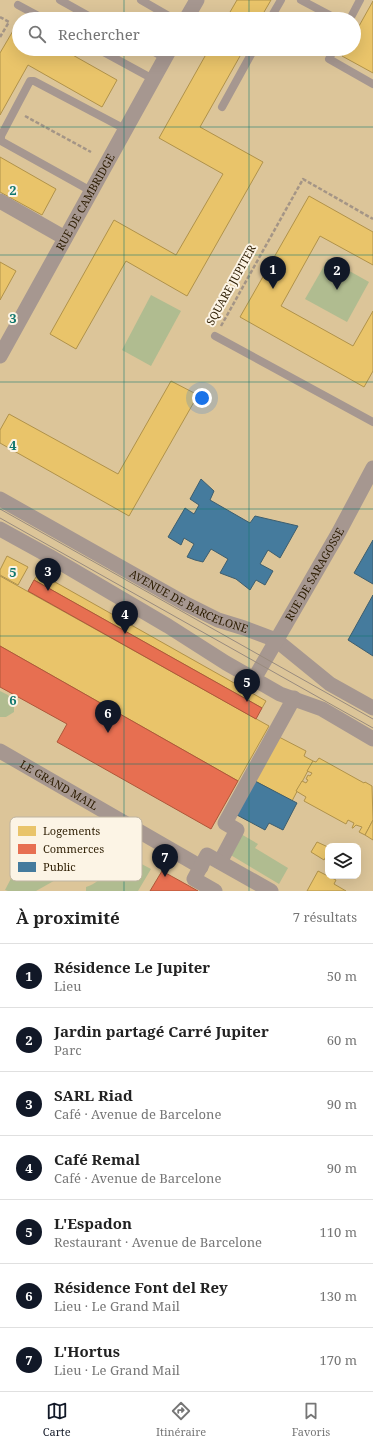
<!DOCTYPE html>
<html lang="fr">
<head>
<meta charset="utf-8">
<style>
  body { margin:0; font-family:"Noto Serif",serif; background:#f2f2f2; color:#222 }
  .controls { position:absolute; right:12px; bottom:12px; display:grid; overflow:hidden; border-radius:8px; box-shadow:0 4px 16px #0002 }
  .controls button { width:36px; height:36px; display:grid; place-items:center; padding:0; border:0; border-bottom:1px solid #e0e0e0; background:#fff; color:#222; font:20px sans-serif }
  .you { position:absolute; left:202px; top:398px; width:14px; height:14px; margin:-10px; border:3px solid #fff; border-radius:50%; background:#1a73e8; box-shadow:0 0 0 6px #1a73e833 }
  .badge { display:grid; place-items:center; width:26px; height:26px; border-radius:50%; background:#111827; color:#fff; font-size:13px; font-weight:700 }
  .pin { position:absolute; translate:-50% -33px; filter:drop-shadow(0 1px 2px #0008) }
  .pin::after { content:''; position:absolute; top:21px; width:14px; height:12px; background:inherit; clip-path:polygon(0 0,100% 0,50% 100%) }
  .list { margin:0; padding:0; list-style:none }
  h2 { display:flex; justify-content:space-between; align-items:center; height:52px; margin:0; padding:0 16px; font-size:17px }
  h2 small { font-size:13px; font-weight:400; color:#767676 }
  .list li { display:grid; grid-template-columns:26px 1fr auto; gap:12px; align-items:center; box-sizing:border-box; height:64px; padding:0 16px; border-top:1px solid #e0e0e0 }
  .list b { display:block; font-size:15px; white-space:nowrap }
  .list p { margin:0; font-size:13px; white-space:nowrap; color:#767676 }
  .list em { font-size:13px; font-style:normal; color:#767676 }
  .icon { flex:none; width:22px; height:22px; fill:none; stroke:currentColor; stroke-width:2; stroke-linecap:round; stroke-linejoin:round }
  .map { position:relative; flex:none; width:373px; height:891px; overflow:hidden }
  .search { position:absolute; background:#fff; box-shadow:0 4px 16px #0002; left:12px; right:12px; top:12px; height:44px; display:flex; align-items:center; gap:10px; box-sizing:border-box; padding:0 14px; border-radius:22px; color:#767676; font-size:15px }
  .sheet { height:500px; background:#fff }
  nav { display:flex; justify-content:space-around; align-items:center; box-sizing:border-box; height:56px; border-top:1px solid #e0e0e0; background:#fff; font-size:11px; color:#767676 }
  nav a { display:grid; justify-items:center; gap:2px }
  nav .on { color:#111827 }
  .map>svg:first-child { display:block }
  .green { fill:#b0bc90 }
  .homes { fill:#e9c46a; stroke:#b0924a }
  .shops { fill:#e76f51; stroke:#af5639 }
  .public { fill:#457b9d; stroke:#3e5e6e }
  .lines { fill:none; stroke-linecap:round; stroke-linejoin:round }
  .path { stroke:#a49586; stroke-width:2.5; stroke-dasharray:4 2; stroke-linecap:butt }
  .lane { stroke:#a69790; stroke-width:8 }
  .street { stroke:#a69790; stroke-width:15 }
  .tram { stroke:#998b7e; stroke-width:1 }
  .grid { fill:none; stroke:#0f766e; stroke-width:1; stroke-opacity:0.55 }
  .labels { text-anchor:middle; stroke-width:4; stroke-linejoin:round; paint-order:stroke }
  .street-label { font-size:11px; fill:#2c1c00; stroke:#fcf4e5 }
  .key { fill:#fcf4e5; stroke:#beb3a0; stroke-width:1 }
  .key-label { font-size:11px; fill:#2c1c00 }
  .grid-label { font-size:13px; text-anchor:middle; font-weight:bold; fill:#0f766e; stroke:#fcf4e5; stroke-width:4; stroke-linejoin:round; paint-order:stroke }
</style>
</head>
<body>
<div class="map">
<svg width="373" height="891" viewBox="0 0 373 891">
  <rect width="100%" height="100%" fill="#dcc599"/>
  <g class="green">
    <polygon points="328,259 369,282 347,322 305,299"/>
    <polygon points="151,295 181,311 151,366 122,350"/>
    <polygon points="0,691 8,695 14,704 14,712 6,717 0,717"/>
    <polygon points="241,834 258,844 255,848 288,868 279,884 229,854"/>
    <polygon points="32,838 66,856 62,865 66,874 36,891 8,891 5,890"/>
    <path d="M117,851l34,18 -13,22h-52v-4c20,-7 22,-19 31,-36z"/>
  </g>
  <g class="homes">
    <polygon points="237,0 271,0 260,19 226,19"/>
    <polygon points="373,1 373,73 342,56 346,49 354,49 354,35"/>
    <polygon points="17,24 19,25 19,49 62,49 117,80 102,107 28,65 0,115 0,53"/>
    <polygon points="209,49 244,49 200,127 263,162 187,296 126,261 76,349 50,334 114,220 176,255 223,174 159,138"/>
    <polygon points="0,157 56,189 42,215 0,192"/>
    <polygon points="309,196 373,232 373,265 320,236 281,306 353,346 373,311 373,371 364,387 240,317"/>
    <polygon points="0,262 16,271 0,300"/>
    <polygon points="171,381 198,395 129,516 0,443 0,430 9,414 118,474"/>
    <polygon points="7,556 28,567 18,585 0,575 0,570"/>
    <polygon points="39,573 266,701 262,708 34,580"/>
    <polygon points="0,576 269,726 238,781 0,646"/>
    <polygon points="279,737 306,751 304,756 313,761 292,801 255,781"/>
    <polygon points="319,758 364,783 365,782 372,786 373,820 365,835 359,832 362,827 356,825 353,828 352,828 354,823 348,820 346,824 304,801 306,797 296,791 302,781 306,783 308,780 306,779 308,775 310,776 312,773 307,771 313,761 316,762"/>
    <polygon points="373,820 373,840 365,835"/>
    <polygon points="317,842 328,847 328,853 324,860 311,852"/>
    <polygon points="318,871 336,880 334,884 346,891 307,891"/>
  </g>
  <g class="shops">
    <polygon points="34,580 262,708 256,719 28,591"/>
    <polygon points="0,646 238,781 211,829 57,742 67,724 0,687"/>
    <polygon points="162,871 182,882 198,891 150,891"/>
  </g>
  <g class="public">
    <polygon points="201,479 214,491 210,500 250,523 255,516 298,526 280,558 268,550 260,564 273,571 265,585 256,580 250,590 236,579 220,573 228,559 211,549 203,562 195,560 187,557 194,544 184,538 181,545 168,537 185,508 194,514 199,505 190,499"/>
    <polygon points="373,540 373,584 354,573"/>
    <polygon points="373,595 373,656 348,640"/>
    <polygon points="255,781 297,803 283,830 269,823 265,830 237,815"/>
  </g>
  <g class="lines">
    <g class="path">
      <polyline points="0,17 9,22 0,37"/>
      <polyline points="25,116 91,152"/>
      <polyline points="221,326 303,179 373,219"/>
    </g>
    <g class="lane">
      <polyline points="60,0 94,19"/>
      <polyline points="141,0 174,19"/>
      <polyline points="301,0 337,19"/>
      <polyline points="18,5 44,19"/>
      <polyline points="270,19 281,0"/>
      <polyline points="350,19 360,0"/>
      <polyline points="98,49 153,79"/>
      <polyline points="149,49 165,58"/>
      <polyline points="334,49 329,59 373,84"/>
      <polyline points="222,107 254,49"/>
      <polyline points="91,191 1,141 1,136 30,81 34,81 125,129"/>
      <polyline points="215,336 373,422"/>
    </g>
    <g class="street">
      <polyline points="186,19 197,0"/>
      <polyline points="0,201 65,238"/>
      <path id="s1" d="M0,356l170,-307"/>
      <path id="s2" d="M0,499l186,105 32,16 26,8 32,12 54,44 43,24"/>
      <polyline points="0,529 49,556 168,626 226,663 280,694 322,709 373,739"/>
      <path id="s3" d="M254,679l85,-147 34,-64"/>
      <path id="s4" d="M0,751l201,116"/>
      <polyline points="220,862 237,830 225,823 294,698"/>
      <polyline points="215,891 194,879 207,855 271,891"/>
    </g>
    <g class="tram">
      <polyline points="0,509 373,719"/>
      <polyline points="0,518 373,728"/>
    </g>
  </g>
  <path class="grid" d="M124,0v19M249,0v19M124,49v842M249,49v842M0,127h373M0,255h373M0,382h373M0,509h373M0,636h373M0,764h373"/>
  <g class="labels">
    <g class="street-label">
      <text dy="4" stroke="none"><textPath href="#s1" startOffset="176">RUE DE CAMBRIDGE</textPath></text>
      <text transform="translate(231 285) rotate(-61)" y="4">SQUARE JUPITER</text>
      <text dy="4" stroke="none"><textPath href="#s3" startOffset="121">RUE DE SARAGOSSE</textPath></text>
      <text dy="4" stroke="none"><textPath href="#s2" startOffset="215">AVENUE DE BARCELONE</textPath></text>
      <text dy="4" stroke="none"><textPath href="#s4" startOffset="68">LE GRAND MAIL</textPath></text>
    </g>
  </g>
  <rect x="10" y="817" width="132" height="64" rx="6" class="key"/>
  <rect x="18" y="826" width="18" height="10" fill="#e9c46a"/>
  <rect x="18" y="844" width="18" height="10" fill="#e76f51"/>
  <rect x="18" y="862" width="18" height="10" fill="#457b9d"/>
  <g class="key-label">
    <text x="43" y="835">Logements</text>
    <text x="43" y="853">Commerces</text>
    <text x="43" y="871">Public</text>
  </g>
  <g class="grid-label">
    <text x="13" y="195">2</text>
    <text x="13" y="323">3</text>
    <text x="13" y="450">4</text>
    <text x="13" y="577">5</text>
    <text x="13" y="705">6</text>
  </g>
</svg>
<div class="controls">
<button><svg class="icon" aria-label="layers" viewBox="0 0 24 24"><path d="M12 4l9 5-9 5-9-5zM3 14l9 5 9-5"/></svg></button>
</div>
<div class="you"></div>
<div class="pin badge" style="left:273px;top:289px">1</div>
<div class="pin badge" style="left:337px;top:290px">2</div>
<div class="pin badge" style="left:48px;top:591px">3</div>
<div class="pin badge" style="left:125px;top:634px">4</div>
<div class="pin badge" style="left:247px;top:702px">5</div>
<div class="pin badge" style="left:108px;top:733px">6</div>
<div class="pin badge" style="left:165px;top:877px">7</div>
<div class="search"><svg class="icon" aria-label="search" viewBox="0 0 24 24"><circle cx="10" cy="10" r="6"/><path d="M15 15l6 6"/></svg>Rechercher</div>
</div>
<section class="sheet">
<h2>À proximité<small>7 résultats</small></h2>
<ul class="list">
<li><span class="badge">1</span><div><b>Résidence Le Jupiter</b><p>Lieu</p></div><em>50 m</em></li>
<li><span class="badge">2</span><div><b>Jardin partagé Carré Jupiter</b><p>Parc</p></div><em>60 m</em></li>
<li><span class="badge">3</span><div><b>SARL Riad</b><p>Café · Avenue de Barcelone</p></div><em>90 m</em></li>
<li><span class="badge">4</span><div><b>Café Remal</b><p>Café · Avenue de Barcelone</p></div><em>90 m</em></li>
<li><span class="badge">5</span><div><b>L'Espadon</b><p>Restaurant · Avenue de Barcelone</p></div><em>110 m</em></li>
<li><span class="badge">6</span><div><b>Résidence Font del Rey</b><p>Lieu · Le Grand Mail</p></div><em>130 m</em></li>
<li><span class="badge">7</span><div><b>L'Hortus</b><p>Lieu · Le Grand Mail</p></div><em>170 m</em></li>
</ul>
</section>
<nav>
<a class="on"><svg class="icon" aria-label="map" viewBox="0 0 24 24"><path d="M3 6l6-2 6 2 6-2v14l-6 2-6-2-6 2zM9 4v14M15 6v14"/></svg>Carte</a>
<a><svg class="icon" aria-label="directions" viewBox="0 0 24 24"><path d="M12 3l9 9-9 9-9-9zM9 14v-3h6M13 9l2 2-2 2"/></svg>Itinéraire</a>
<a><svg class="icon" aria-label="saved" viewBox="0 0 24 24"><path d="M7 4h10v16l-5-4-5 4z"/></svg>Favoris</a>
</nav>
</body>
</html>
